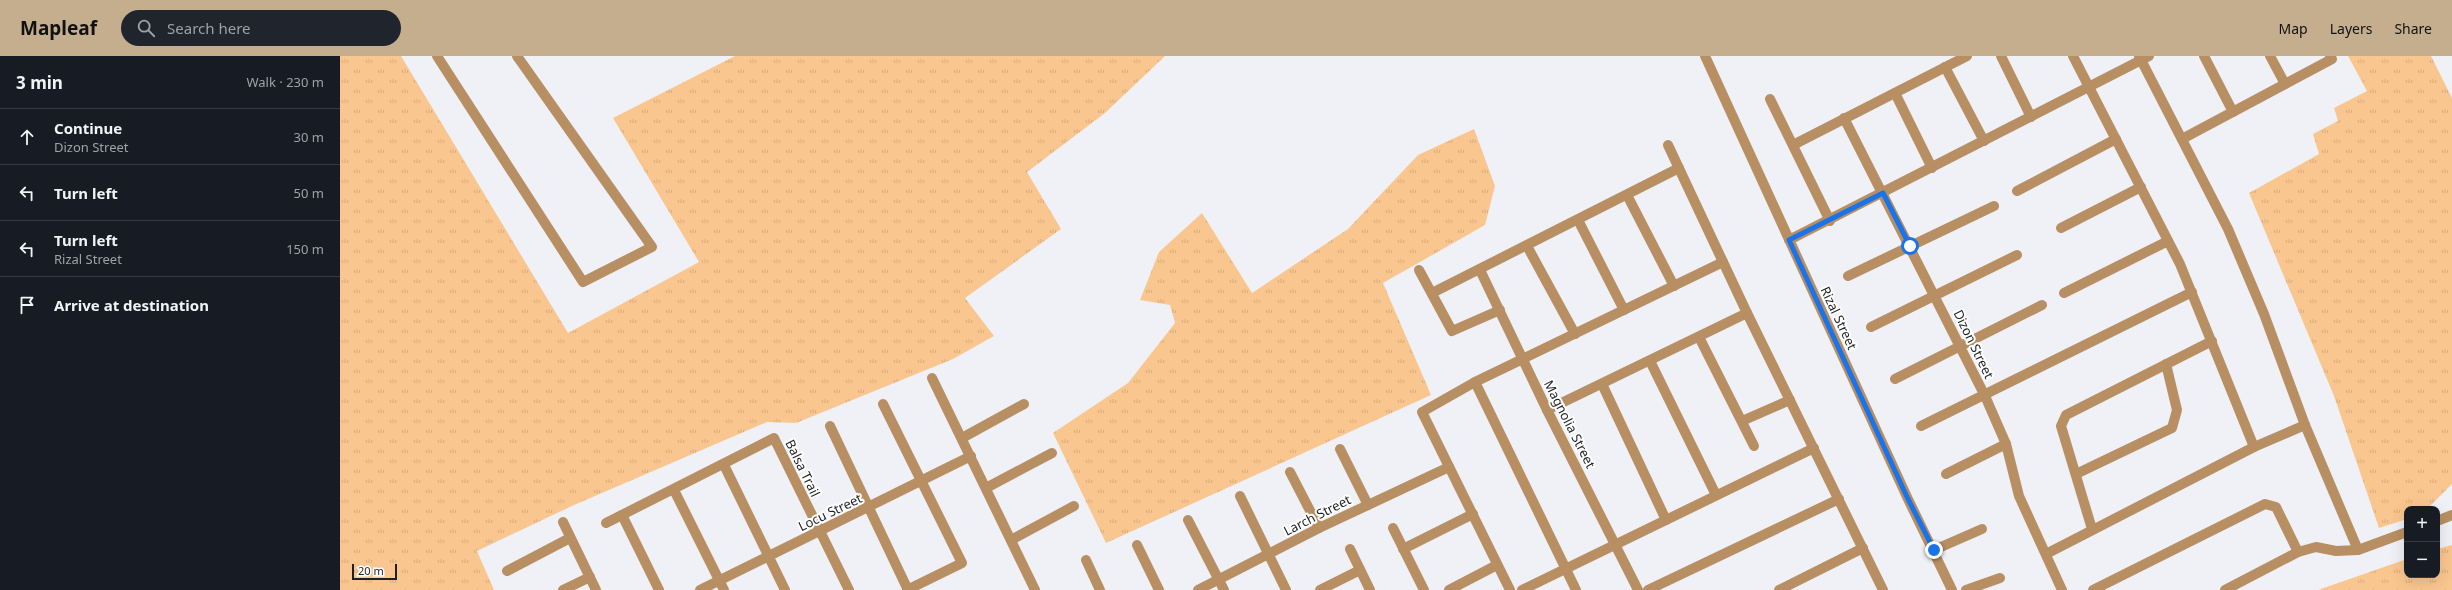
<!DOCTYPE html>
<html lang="en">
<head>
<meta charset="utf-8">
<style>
  body { margin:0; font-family:"Noto Sans",sans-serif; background:#20242c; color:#f1f3f6 }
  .controls { position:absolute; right:12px; bottom:12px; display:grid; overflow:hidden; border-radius:8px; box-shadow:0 4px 16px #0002 }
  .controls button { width:36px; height:36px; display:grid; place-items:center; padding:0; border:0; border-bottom:1px solid #363941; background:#171b24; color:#f1f3f6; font:20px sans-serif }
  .scale { position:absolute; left:12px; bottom:10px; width:45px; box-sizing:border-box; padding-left:4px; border:2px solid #1f2022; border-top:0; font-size:11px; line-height:14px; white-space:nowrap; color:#1f2022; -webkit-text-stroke:3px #fefefe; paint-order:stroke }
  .stop { position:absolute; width:12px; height:12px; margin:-9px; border:3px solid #1a73e8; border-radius:50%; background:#fff }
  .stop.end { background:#1a73e8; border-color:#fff; box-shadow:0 1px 4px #0008 }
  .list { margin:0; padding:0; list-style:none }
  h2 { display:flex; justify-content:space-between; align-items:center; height:52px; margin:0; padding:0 16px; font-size:17px }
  h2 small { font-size:13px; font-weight:400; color:#9ea1a6 }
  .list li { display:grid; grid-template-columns:26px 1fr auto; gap:12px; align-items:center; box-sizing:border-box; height:56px; padding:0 16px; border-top:1px solid #363941 }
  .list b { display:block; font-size:15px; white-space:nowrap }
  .list p { margin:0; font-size:13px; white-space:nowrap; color:#9ea1a6 }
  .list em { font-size:13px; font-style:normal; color:#9ea1a6 }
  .icon { flex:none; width:22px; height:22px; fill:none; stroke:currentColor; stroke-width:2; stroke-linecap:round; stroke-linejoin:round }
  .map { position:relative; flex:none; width:2112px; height:534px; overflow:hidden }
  header { display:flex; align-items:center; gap:24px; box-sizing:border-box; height:56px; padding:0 20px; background:#c5ae8d; color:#111 }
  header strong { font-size:19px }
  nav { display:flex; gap:22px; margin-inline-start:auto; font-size:14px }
  .search { width:280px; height:36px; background:#20242c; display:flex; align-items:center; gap:10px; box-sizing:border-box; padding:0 14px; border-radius:22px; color:#9ea1a6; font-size:15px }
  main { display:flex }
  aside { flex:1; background:#171b24 }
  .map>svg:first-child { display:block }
  .grass { fill:url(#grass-tufts) }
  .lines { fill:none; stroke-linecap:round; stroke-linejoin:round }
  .minor { stroke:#b88f63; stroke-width:10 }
  .route { stroke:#1a73e8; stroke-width:5 }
  .labels { text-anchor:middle; stroke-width:4; stroke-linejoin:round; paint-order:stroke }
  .street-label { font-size:13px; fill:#1f2022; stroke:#fefefe }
</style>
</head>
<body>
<header>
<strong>Mapleaf</strong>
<div class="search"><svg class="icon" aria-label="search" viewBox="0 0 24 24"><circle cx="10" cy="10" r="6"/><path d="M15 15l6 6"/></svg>Search here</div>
<nav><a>Map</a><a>Layers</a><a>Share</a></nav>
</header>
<main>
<aside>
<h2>3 min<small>Walk · 230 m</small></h2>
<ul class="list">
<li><svg class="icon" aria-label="ahead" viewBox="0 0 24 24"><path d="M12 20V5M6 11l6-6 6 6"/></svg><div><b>Continue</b><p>Dizon Street</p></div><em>30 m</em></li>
<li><svg class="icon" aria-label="left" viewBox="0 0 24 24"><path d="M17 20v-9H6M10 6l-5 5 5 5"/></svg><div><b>Turn left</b></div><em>50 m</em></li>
<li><svg class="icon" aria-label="left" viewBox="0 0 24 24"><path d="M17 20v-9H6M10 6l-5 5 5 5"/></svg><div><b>Turn left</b><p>Rizal Street</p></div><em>150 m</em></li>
<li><svg class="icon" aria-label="arrive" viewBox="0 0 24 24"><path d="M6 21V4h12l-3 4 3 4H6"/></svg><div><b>Arrive at destination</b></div></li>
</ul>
</aside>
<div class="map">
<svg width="2112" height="534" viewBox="0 0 2112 534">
  <defs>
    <pattern id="grass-tufts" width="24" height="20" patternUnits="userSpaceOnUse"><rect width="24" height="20" fill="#fac68f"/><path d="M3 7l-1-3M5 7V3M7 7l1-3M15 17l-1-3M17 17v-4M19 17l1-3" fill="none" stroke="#d6aa7b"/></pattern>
  </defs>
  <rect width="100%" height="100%" fill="#eff1f7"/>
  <g class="grass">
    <polygon points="0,0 61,0 228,277 359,206 273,62 395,0 825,0 765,57 687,116 721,173 625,242 654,280 613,303 456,367 427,366 234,449 137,495 154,534 0,534"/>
    <polygon points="2008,0 2091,0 2112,42 2112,428 2087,453 2067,453 2067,463 2039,472 1994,340 1909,137 1979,98 1973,78 1998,65 1994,52 2027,35"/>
    <polygon points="1134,73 1155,130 1145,169 1043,227 1091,339 766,487 713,377 788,327 835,267 830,249 800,244 819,196 862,157 912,237 1008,173 1078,99"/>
    <polygon points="2112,489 2112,534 1978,534 2067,503 2067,519 2097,519 2097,493"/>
  </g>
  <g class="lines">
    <g class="minor">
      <polyline points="97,0 243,226 312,191 177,0"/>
      <polyline points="1365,0 1567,441 1612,534"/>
      <polyline points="1661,0 1691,61"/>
      <polyline points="1733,0 1840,208 1914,391"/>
      <polyline points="1799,0 1888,173 1924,258 1965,369 2018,494"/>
      <polyline points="1864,0 1893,56"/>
      <polyline points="1930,0 1945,28"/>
      <polyline points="1605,11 1644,85"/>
      <polyline points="1555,37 1592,112"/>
      <polyline points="1430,43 1490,165"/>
      <polyline points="1504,62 1645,340 1666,388 1679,440 1722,534"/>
      <polyline points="1842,83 1992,3 1990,0"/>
      <polyline points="1328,89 1407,257 1543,534"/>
      <polyline points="1453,89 1627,0"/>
      <polyline points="1677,135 1776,83"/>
      <polyline points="1287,139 1334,230"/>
      <polyline points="1238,164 1284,254"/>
      <polyline points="1721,172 1801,131"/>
      <polyline points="1449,184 1809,0"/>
      <polyline points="1187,190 1235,278"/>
      <polyline points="1079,214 1112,275 1160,254"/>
      <polyline points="1140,214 1207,354 1298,534"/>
      <polyline points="1508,220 1654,150"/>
      <polyline points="1092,237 1339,112"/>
      <polyline points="1724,237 1828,185"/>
      <polyline points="1531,271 1677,199"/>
      <polyline points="1359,281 1414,390"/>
      <polyline points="1310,305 1376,439"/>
      <polyline points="592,322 695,534"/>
      <polyline points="1555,323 1702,249"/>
      <polyline points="1135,326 1236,534"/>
      <polyline points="1262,328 1326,464"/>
      <polyline points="543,348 622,507 567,534"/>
      <polyline points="1207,354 1407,257"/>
      <polyline points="1402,365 1450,344"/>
      <polyline points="490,370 568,534"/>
      <polyline points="1581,370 1852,236"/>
      <polyline points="622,382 684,348"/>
      <polyline points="1000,393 1028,449"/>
      <polyline points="384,409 445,534"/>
      <polyline points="950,416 979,472"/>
      <polyline points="1606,418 1666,388"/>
      <polyline points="1736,418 1832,372 1837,354 1826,308"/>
      <polyline points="646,432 712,397"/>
      <polyline points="334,434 384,534"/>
      <polyline points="900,440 946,534"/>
      <polyline points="282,459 319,534"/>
      <polyline points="848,464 884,534"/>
      <polyline points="2097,465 2112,459"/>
      <polyline points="223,466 256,534"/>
      <polyline points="266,467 434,382 509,534"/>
      <polyline points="1053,472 1084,534"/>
      <polyline points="1752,473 1721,370 1726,359 1872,285"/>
      <polyline points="671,484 734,450"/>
      <polyline points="797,489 819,534"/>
      <polyline points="1010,493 1030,534"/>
      <polyline points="1063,493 1133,458"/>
      <polyline points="1594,494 1642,473"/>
      <polyline points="1706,498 1914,391 1965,369"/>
      <polyline points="746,504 760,534"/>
      <polyline points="167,515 230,482"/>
      <polyline points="223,534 250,521"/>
      <polyline points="360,534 631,400"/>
      <polyline points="858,534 979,472 1109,411"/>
      <polyline points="980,534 1020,514"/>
      <polyline points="1109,534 1157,509"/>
      <polyline points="1170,534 1082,356 1135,326 1383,206"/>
      <polyline points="1182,534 1474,392"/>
      <polyline points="1308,534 1499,443"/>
      <polyline points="1439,534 1523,492"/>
      <polyline points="1626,534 1660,522"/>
      <polyline points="1753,534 1925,448 1936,451 1958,496"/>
      <polyline points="1885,534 1958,496 1976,491 1996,495 2018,494 2067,476"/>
    </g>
  </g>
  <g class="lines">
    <polyline class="route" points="1570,190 1543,137 1449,184 1567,441 1594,494"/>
  </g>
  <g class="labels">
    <g class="street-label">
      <text transform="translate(1499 262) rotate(65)" y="5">Rizal Street</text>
      <text transform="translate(1634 288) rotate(64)" y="5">Dizon Street</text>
      <text transform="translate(1230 368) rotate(63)" y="5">Magnolia Street</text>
      <text transform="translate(463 412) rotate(64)" y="5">Balsa Trail</text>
      <text transform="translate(490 456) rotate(-26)" y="5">Locu Street</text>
      <text transform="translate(977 459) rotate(-27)" y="5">Larch Street</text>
    </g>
  </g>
</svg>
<div class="controls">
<button>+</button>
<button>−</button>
</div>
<div class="scale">20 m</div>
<div class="stop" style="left:1570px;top:190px"></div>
<div class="stop end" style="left:1594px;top:494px"></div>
</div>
</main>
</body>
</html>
